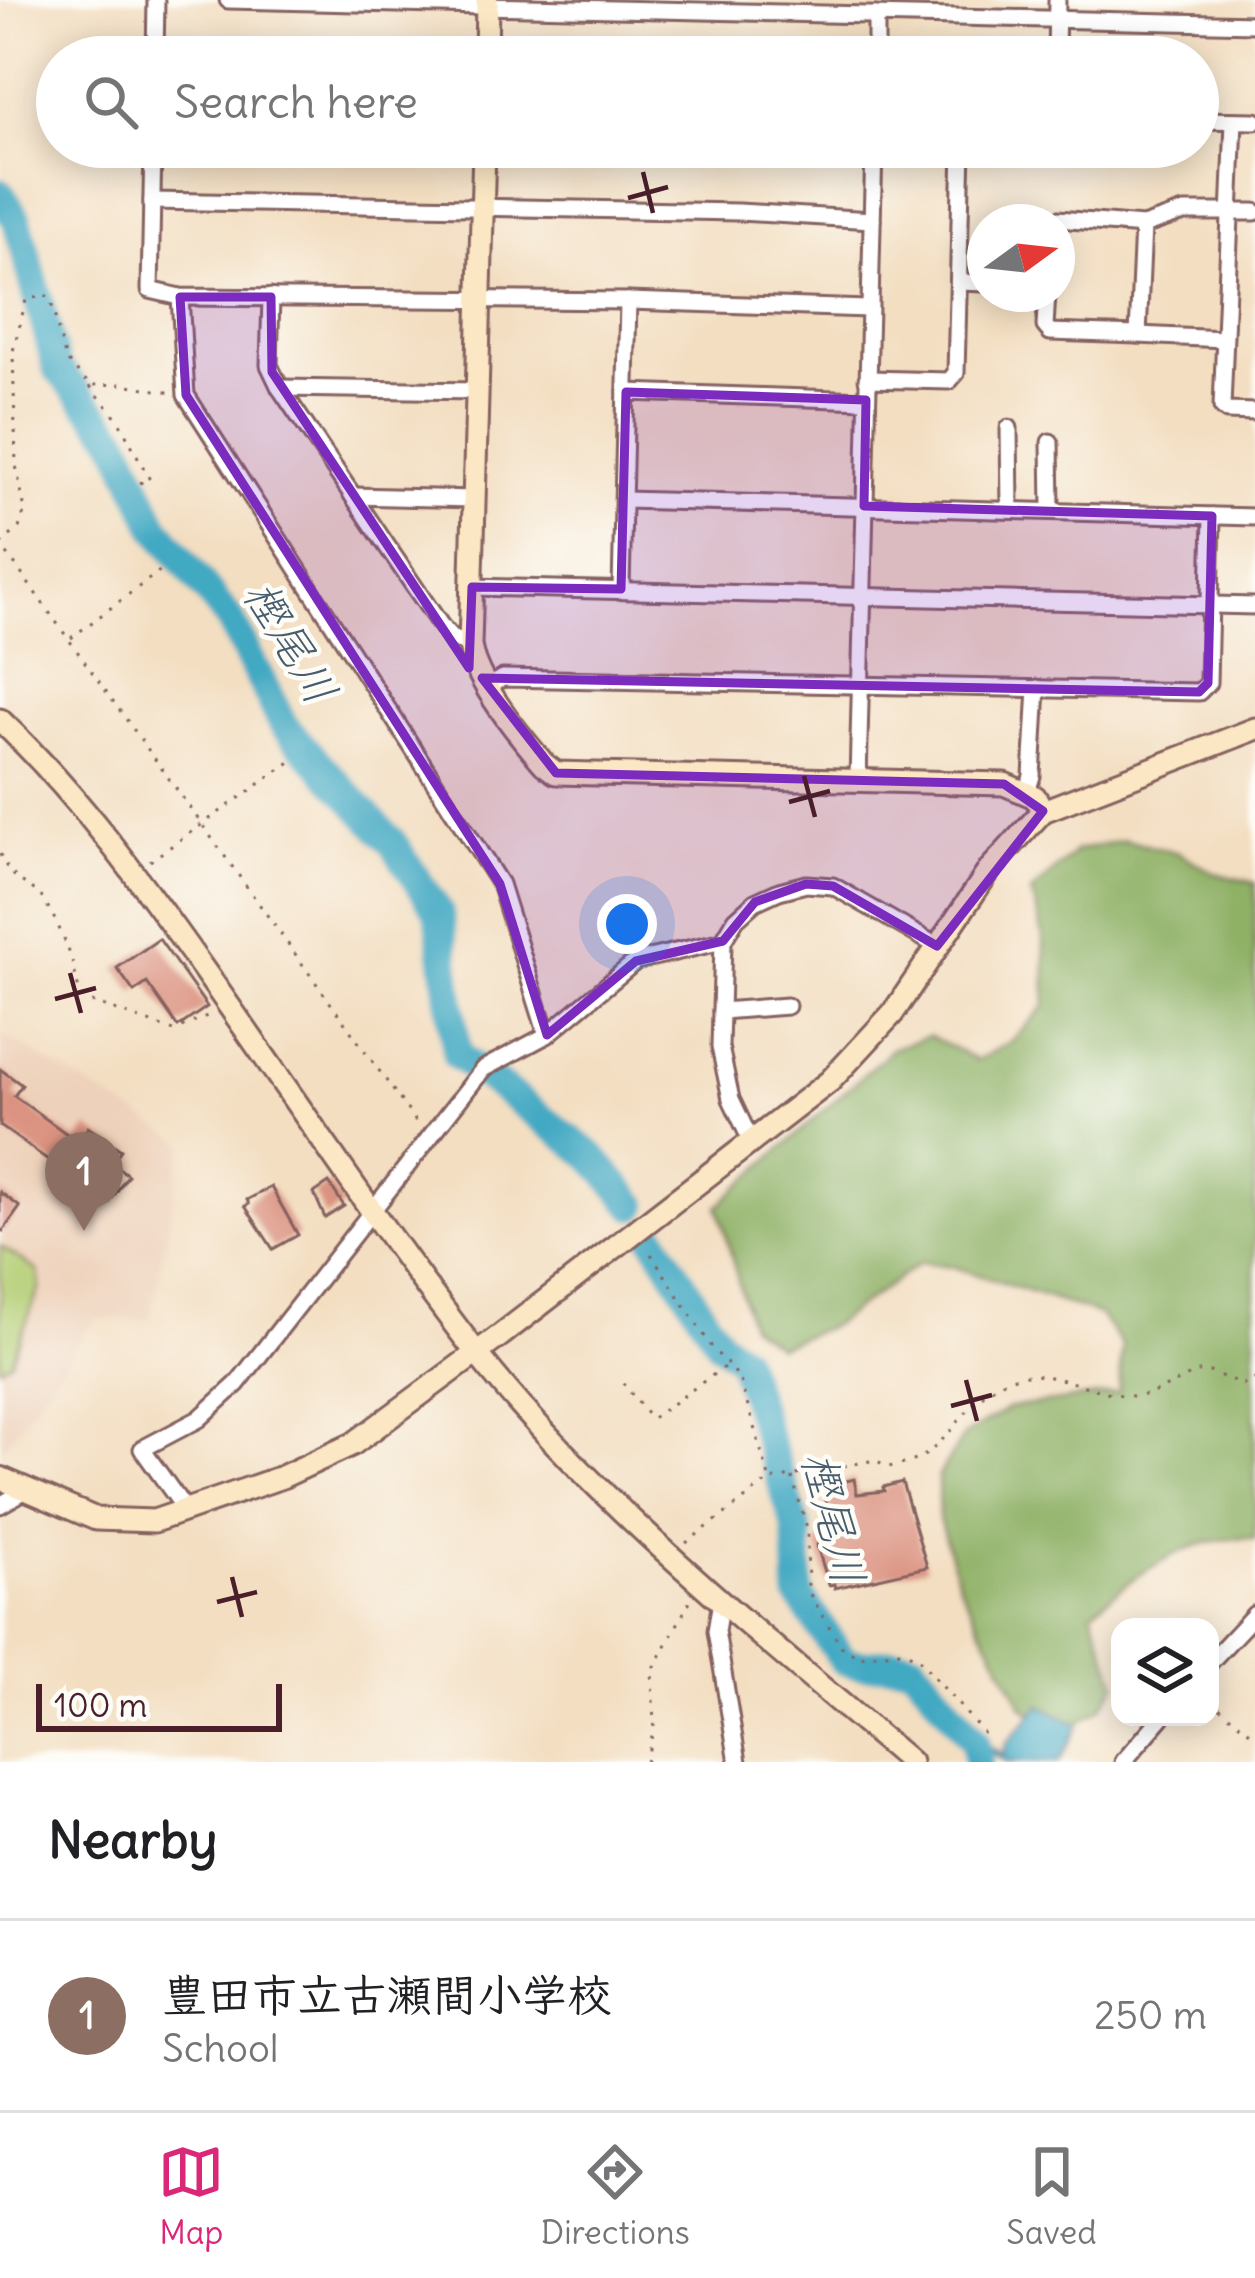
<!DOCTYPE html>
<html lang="en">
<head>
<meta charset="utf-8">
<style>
  body { margin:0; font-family:Delius,"Klee One",sans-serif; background:#f2f2f2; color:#202124 }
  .controls { position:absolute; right:36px; bottom:36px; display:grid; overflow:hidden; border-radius:24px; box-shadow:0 6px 30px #0003 }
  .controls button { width:108px; height:108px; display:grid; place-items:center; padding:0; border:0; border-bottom:3px solid #e0e0e0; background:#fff; color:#202124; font:60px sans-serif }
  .compass { position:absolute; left:967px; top:204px; width:108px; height:108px; border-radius:50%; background:#fff; box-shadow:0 6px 30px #0003; rotate:75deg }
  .scale { position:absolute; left:36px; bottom:30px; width:246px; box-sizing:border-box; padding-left:12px; border:6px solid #4a1f2b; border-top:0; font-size:33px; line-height:42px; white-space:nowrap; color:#4a1f2b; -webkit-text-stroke:9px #fdfcf7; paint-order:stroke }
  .you { position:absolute; left:627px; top:924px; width:42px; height:42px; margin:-30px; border:9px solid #fff; border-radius:50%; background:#1a73e8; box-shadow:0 0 0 18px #1a73e833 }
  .badge { display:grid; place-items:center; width:78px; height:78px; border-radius:50%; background:#db2777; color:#fff; font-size:39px; font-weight:700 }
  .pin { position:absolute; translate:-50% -99px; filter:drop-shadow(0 3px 6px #0008) }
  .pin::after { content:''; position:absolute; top:63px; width:42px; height:36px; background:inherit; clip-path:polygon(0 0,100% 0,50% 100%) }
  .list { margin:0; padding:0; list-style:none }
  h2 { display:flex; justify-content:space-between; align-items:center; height:156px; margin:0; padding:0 48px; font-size:51px }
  h2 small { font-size:39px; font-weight:400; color:#757577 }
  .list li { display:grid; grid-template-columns:78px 1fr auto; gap:36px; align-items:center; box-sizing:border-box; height:192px; padding:0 48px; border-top:3px solid #e0e0e0 }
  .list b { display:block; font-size:45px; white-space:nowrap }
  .list p { margin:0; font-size:39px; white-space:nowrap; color:#757577 }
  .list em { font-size:39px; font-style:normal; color:#757577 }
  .icon { flex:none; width:66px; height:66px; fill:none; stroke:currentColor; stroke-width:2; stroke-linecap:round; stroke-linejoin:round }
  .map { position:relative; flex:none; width:1255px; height:1762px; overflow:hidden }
  .search { position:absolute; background:#fff; box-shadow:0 6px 30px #0003; left:36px; right:36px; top:36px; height:132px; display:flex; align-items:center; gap:30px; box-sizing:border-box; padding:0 42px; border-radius:66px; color:#757577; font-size:45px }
  .sheet { height:348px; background:#fff }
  nav { display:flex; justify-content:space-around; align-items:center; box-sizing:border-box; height:168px; border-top:3px solid #e0e0e0; background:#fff; font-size:33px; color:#757577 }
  nav a { display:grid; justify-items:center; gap:6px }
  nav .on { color:#db2777 }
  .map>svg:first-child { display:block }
  .built { fill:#eed1ba }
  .green { fill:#b4ce74; stroke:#7f7650; stroke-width:3 }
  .forest { fill:#8fb166; stroke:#6c6848; stroke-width:3 }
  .water { fill:#43a9c3; stroke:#466477; stroke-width:3 }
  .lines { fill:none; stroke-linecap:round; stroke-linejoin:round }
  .river { stroke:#43a9c3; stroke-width:30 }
  .building { fill:#db9381 }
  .street-casing { stroke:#856260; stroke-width:21 }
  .secondary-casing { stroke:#856260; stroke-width:27 }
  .path { stroke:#856260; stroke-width:3; stroke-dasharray:3 9; stroke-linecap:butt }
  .street { stroke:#fff; stroke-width:15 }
  .secondary { stroke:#fbe7c3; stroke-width:21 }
  .marked { fill:#7b2cbf; fill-opacity:0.2; stroke:#7b2cbf; stroke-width:9; stroke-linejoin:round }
  .ticks { fill:none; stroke:#4a1f2b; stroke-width:4.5 }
  .labels { text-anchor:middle; stroke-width:9; stroke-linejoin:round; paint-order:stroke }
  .water-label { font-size:45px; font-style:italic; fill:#475d6f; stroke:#fdfcf7 }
</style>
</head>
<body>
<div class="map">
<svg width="1255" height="1762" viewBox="0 0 1255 1762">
  <rect width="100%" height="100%" fill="#fdfcf7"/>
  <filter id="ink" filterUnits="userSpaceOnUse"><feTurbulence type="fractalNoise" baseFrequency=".00833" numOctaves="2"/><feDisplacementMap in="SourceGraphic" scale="24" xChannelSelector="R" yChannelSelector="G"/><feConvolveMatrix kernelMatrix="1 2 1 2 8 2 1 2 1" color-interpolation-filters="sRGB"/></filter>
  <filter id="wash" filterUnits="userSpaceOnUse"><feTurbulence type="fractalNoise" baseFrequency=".004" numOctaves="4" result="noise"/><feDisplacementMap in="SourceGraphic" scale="48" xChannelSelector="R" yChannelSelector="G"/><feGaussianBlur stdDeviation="2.7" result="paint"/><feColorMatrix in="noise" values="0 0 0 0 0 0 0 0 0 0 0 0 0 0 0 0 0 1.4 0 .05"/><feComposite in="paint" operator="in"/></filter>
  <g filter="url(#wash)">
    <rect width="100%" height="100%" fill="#f3dec1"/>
    <polygon class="built" points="0,1033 185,1143 150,1319 95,1319 0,1453"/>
    <polygon class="green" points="0,1246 38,1271 40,1287 11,1361 0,1367"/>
    <path class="forest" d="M1124,840l55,13 35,20 41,10v656c-69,-5 -111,32 -163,72l25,72 -16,25 -30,20 -22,-3 -26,-18 -64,-122 -20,-66 -1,-43 27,-41 44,-27 110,-15 3,-47 -22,-31 -149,-49 -31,-3 -89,63 -53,20 -28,-21 -32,-119 175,-158 36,-12 48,24 34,-18 34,-36c2,-41 1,-75 -14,-113l45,-42z"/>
    <polygon class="water" points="1040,1705 1079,1725 1059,1762 1006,1762 980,1745 982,1742 1005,1755 1005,1745"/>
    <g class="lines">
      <g class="river">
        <polyline points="0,193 17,220 57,368 116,438 155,525 230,620 284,726 393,843 439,913 457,1055 591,1155 634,1205"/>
        <path d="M652,1234l67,108 22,16 56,171 2,66 44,65c24,10 47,-3 70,5l62,76 3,21"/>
      </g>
    </g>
    <g id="blocks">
      <g class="building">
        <polygon points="159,939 207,1007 178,1027 147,983 134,992 117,968"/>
        <polygon points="0,1069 22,1085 14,1096 78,1142 88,1127 121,1150 112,1163 128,1175 109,1203 0,1126"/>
        <polygon points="329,1183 344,1206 325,1218 314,1193"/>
        <polygon points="271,1187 298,1235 273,1249 245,1206 249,1204 247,1200"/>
        <polygon points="0,1192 20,1207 3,1231 0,1229"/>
        <polygon points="854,1479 857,1494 884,1491 883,1487 902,1482 927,1567 835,1588 834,1584 829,1585 817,1546 819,1539 834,1534 823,1487"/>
      </g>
    </g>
  </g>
  <g filter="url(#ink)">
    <use href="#blocks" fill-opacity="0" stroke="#856260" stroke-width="3"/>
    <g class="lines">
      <g class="street-casing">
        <g id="street">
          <polyline points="228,0 1255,24"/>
          <polyline points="155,57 156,0"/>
          <polyline points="876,57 876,15"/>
          <polyline points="1056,57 1057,0"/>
          <polyline points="1198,120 1255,121"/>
          <polyline points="1234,121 1222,407 1227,411 1255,412"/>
          <polyline points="153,147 150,290 180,297 628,301 868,309"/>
          <polyline points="152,201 739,212 872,220"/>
          <polyline points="1052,222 1058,219 1143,226 1184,212 1255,212"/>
          <polyline points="959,282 985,283"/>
          <polyline points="1047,294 1045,326 1050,332 1138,335 1143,226"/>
          <polyline points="180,297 186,395 500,884 547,1035"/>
          <polyline points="271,297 269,365 280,388 441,626 450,636 470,646"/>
          <polyline points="1138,335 1224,339"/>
          <polyline points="867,379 949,381 956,373 962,147"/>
          <polyline points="280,388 477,391"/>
          <polyline points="626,392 866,400"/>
          <polyline points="1009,428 1010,509"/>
          <polyline points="1050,442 1051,510"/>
          <polyline points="353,496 474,499"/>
          <polyline points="624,500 1255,517"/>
          <polyline points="472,587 1255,606"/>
          <polyline points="621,589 628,301"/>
          <polyline points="488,686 503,678 1199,692 1208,683 1212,516"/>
          <polyline points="858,781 874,147"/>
          <polyline points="1027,792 1032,776 1037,688"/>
          <polyline points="721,1011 787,1006"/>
          <polyline points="752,1143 731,1099 720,1047 723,941 736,919 755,902 779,891 806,884 833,886 937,946"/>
          <polyline points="0,1505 26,1490"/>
          <polyline points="187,1512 142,1449 199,1419 237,1384 483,1069 547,1035 636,961 723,941"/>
          <polyline points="721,1601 716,1631 738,1762"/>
          <polyline points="1210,1662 1255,1614"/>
          <polyline points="1123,1762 1162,1717"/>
        </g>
      </g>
      <g class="secondary-casing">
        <g id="secondary">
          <polyline points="486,57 487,0"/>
          <path d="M484,147l-14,499c6,37 49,89 74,118l12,9 448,11 31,13 8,14"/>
          <path d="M0,720c77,73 140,160 201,246 90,127 179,262 274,385 122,155 285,283 435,411"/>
          <polyline points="0,1478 96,1519 154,1521 282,1477 353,1444 501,1335 830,1081 893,1013 990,869 1043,811 1255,729"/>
        </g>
      </g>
      <g class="path">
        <polyline points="90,386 118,419 150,480 132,485"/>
        <polyline points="0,544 419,1126"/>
        <polyline points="1,544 19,528 25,510 16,465 13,351 26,300 45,295 50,298 66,360 90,385 124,384 172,393"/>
        <polyline points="71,638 165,567"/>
        <path d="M0,854c13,32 32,27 45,48 11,18 23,43 28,63 4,14 3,24 13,35l88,31 37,-17"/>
        <polyline points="150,861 292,761"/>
        <polyline points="651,1254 713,1349 739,1377 769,1477"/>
        <polyline points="623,1383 651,1419 724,1367"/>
        <polyline points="792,1477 807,1528 808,1591 841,1646 859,1657 900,1651 916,1656 985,1735"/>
        <path d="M686,1543l84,-63 105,-20 14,7c12,-3 25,-4 36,-12 33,-23 48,-66 90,-78 32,-10 83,19 120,19 25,-1 46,-19 69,-26l39,14 12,-5"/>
        <polyline points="1210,1700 1255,1736"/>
        <polyline points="646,1762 654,1727 652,1672 690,1601"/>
      </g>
      <use href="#street" class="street"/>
      <use href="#secondary" class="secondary"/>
    </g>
  </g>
  <path class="marked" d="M180,297h91l1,75 197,296 3,-81 149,2 5,-197 240,8 -2,106 348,10 -4,167 -9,9 -717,-14 74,95 448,11 39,27 -106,135 -104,-60 -27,-2 -51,18 -32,39 -87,20 -89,74 -47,-151 -314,-489z"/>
  <path class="ticks" d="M643,172l10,41M628,198l40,-11M804,776l11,41M789,802l41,-11M70,973l11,40M55,999l41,-11M966,1380l11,41M951,1406l41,-11M232,1577l10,40M217,1602l40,-10"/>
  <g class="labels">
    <g class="water-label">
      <text transform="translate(291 642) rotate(59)" y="16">樫尾川</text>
      <text transform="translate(834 1518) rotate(76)" y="16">樫尾川</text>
    </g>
  </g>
</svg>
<div class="controls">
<button><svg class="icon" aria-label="layers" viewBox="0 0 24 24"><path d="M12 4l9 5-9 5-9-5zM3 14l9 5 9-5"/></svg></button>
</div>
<svg class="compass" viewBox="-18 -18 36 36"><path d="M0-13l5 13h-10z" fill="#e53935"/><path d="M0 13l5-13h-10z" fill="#757577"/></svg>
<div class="scale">100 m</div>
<div class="you"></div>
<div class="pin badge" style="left:84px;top:1231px;background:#8d6e63">1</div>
<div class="search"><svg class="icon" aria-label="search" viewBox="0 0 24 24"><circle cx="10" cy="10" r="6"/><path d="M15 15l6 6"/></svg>Search here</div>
</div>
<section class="sheet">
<h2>Nearby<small></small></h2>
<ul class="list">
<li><span class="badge" style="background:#8d6e63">1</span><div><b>豊田市立古瀬間小学校</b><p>School</p></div><em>250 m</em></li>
</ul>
</section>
<nav>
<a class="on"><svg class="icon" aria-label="map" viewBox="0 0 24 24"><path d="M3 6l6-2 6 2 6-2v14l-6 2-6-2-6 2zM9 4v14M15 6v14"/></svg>Map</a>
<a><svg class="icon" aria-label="directions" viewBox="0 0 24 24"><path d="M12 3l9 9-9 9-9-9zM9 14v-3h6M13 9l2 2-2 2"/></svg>Directions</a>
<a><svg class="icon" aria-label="saved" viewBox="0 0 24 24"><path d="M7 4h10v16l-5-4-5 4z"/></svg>Saved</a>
</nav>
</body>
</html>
